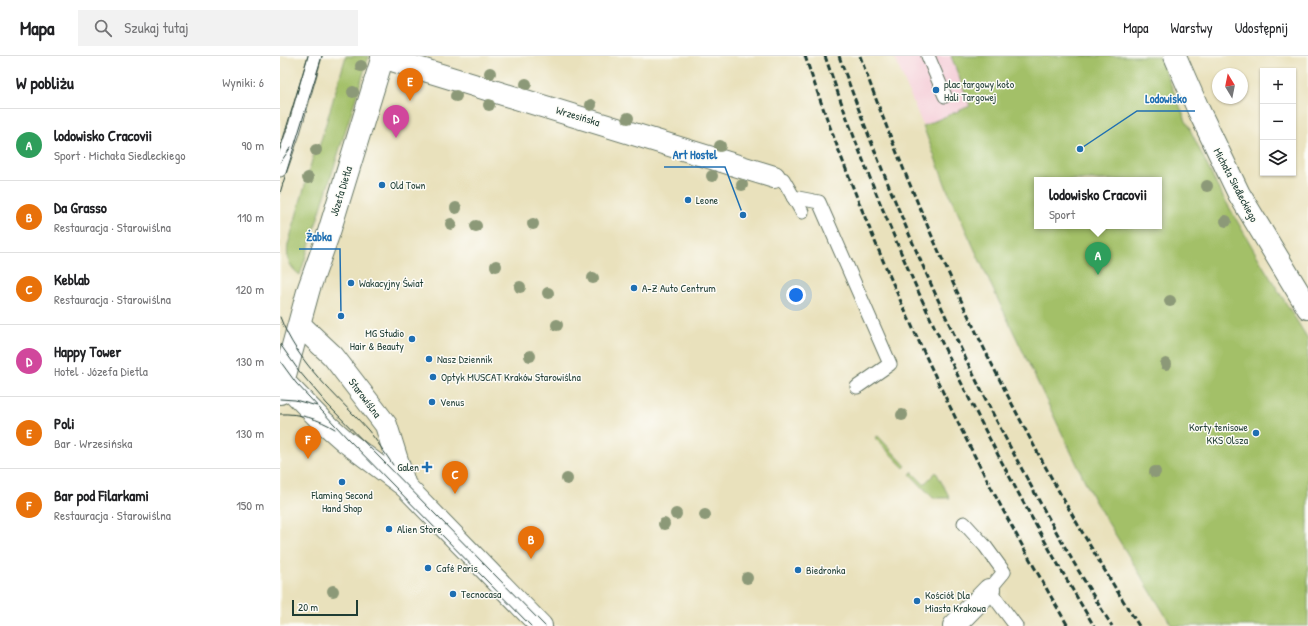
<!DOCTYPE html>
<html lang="pl">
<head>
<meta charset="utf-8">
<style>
  body { margin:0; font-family:"Patrick Hand",sans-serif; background:#f2f2f2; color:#202124 }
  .controls { position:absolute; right:12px; top:12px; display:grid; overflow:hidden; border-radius:0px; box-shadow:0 1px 3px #0004 }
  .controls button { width:36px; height:36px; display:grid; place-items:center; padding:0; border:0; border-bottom:1px solid #e0e0e0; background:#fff; color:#202124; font:20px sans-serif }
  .compass { position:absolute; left:932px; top:12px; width:36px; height:36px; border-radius:50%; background:#fff; box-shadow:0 1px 3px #0004; rotate:350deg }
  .scale { position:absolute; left:12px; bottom:10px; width:66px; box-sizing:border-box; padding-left:4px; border:2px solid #1f3d34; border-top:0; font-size:11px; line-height:14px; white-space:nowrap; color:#1f3d34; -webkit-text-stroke:3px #fdfcf7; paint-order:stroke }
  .you { position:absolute; left:516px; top:239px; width:14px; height:14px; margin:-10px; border:3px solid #fff; border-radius:50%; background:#1a73e8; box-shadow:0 0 0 6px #1a73e833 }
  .badge { display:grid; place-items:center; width:26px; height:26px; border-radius:50%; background:#1f6fb2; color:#fff; font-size:13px; font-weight:700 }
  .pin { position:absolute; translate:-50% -33px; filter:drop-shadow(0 1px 2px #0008) }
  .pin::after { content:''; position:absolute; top:21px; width:14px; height:12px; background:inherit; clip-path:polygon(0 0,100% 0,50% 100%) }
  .popup { position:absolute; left:754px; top:121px; width:128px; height:52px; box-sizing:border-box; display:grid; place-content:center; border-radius:0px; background:#fff; filter:drop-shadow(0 1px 3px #0005); font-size:13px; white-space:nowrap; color:#757577 }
  .popup b { font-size:15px; color:#202124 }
  .popup::after { content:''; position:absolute; left:50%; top:100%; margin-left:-8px; border:8px solid transparent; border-top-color:#fff }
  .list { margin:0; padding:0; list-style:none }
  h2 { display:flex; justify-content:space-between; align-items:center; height:52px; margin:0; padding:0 16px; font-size:17px }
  h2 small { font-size:13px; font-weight:400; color:#757577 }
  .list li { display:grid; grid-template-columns:26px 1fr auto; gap:12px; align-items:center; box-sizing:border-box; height:72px; padding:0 16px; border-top:1px solid #e0e0e0 }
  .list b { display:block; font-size:15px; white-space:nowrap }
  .list p { margin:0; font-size:13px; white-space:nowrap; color:#757577 }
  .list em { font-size:13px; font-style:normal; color:#757577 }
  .icon { flex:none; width:22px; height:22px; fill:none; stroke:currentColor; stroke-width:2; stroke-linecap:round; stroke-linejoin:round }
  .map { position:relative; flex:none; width:1028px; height:570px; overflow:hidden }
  header { display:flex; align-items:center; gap:24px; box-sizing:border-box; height:56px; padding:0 20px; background:#fff; border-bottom:1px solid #e0e0e0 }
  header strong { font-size:19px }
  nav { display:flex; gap:22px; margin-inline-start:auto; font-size:14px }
  .search { width:280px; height:36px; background:#f2f2f2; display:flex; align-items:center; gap:10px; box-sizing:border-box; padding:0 14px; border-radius:0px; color:#757577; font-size:15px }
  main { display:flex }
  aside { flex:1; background:#fff }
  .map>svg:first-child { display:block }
  .built { fill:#f5cfd9 }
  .green { fill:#a3c068; stroke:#617e4e; fill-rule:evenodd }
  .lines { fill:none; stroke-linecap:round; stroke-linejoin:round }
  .service-casing { stroke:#667664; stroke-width:15 }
  .minor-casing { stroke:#667664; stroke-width:24 }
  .tertiary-casing { stroke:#667664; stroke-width:24 }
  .service { stroke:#fff; stroke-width:13 }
  .minor { stroke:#fff; stroke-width:22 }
  .tertiary { stroke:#fff; stroke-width:22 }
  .tram { stroke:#1f3d34; stroke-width:1 }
  .rail { stroke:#1f3d34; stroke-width:3; stroke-dasharray:6 3; stroke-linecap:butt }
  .tree { fill:#8c9978 }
  .poi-dot { fill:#1f6fb2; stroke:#fdfcf7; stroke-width:1.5 }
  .labels { text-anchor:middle; stroke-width:3; stroke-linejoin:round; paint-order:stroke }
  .poi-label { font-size:11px; fill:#1f3d34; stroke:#fdfcf7; text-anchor:start }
  .street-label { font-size:11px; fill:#1f3d34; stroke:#fdfcf7 }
  .leader { fill:none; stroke:#1f6fb2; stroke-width:1.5 }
  .callout-dot { fill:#1f6fb2; stroke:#fdfcf7; stroke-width:1.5 }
  .callout-label { font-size:12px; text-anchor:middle; font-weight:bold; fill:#1f6fb2; stroke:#fdfcf7; stroke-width:3; stroke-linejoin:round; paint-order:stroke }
</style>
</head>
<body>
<header>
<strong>Mapa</strong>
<div class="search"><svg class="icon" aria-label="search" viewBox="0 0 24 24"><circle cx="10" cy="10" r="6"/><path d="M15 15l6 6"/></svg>Szukaj tutaj</div>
<nav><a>Mapa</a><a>Warstwy</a><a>Udostępnij</a></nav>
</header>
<main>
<aside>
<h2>W pobliżu<small>Wyniki: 6</small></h2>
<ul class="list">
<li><span class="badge" style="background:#2e9e5b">A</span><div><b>lodowisko Cracovii</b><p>Sport · Michała Siedleckiego</p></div><em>90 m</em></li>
<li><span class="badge" style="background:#e8710a">B</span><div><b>Da Grasso</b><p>Restauracja · Starowiślna</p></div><em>110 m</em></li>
<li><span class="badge" style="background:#e8710a">C</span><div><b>Keblab</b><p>Restauracja · Starowiślna</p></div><em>120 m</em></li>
<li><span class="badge" style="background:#d1479c">D</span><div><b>Happy Tower</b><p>Hotel · Józefa Dietla</p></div><em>130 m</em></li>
<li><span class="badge" style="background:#e8710a">E</span><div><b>Poli</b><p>Bar · Wrzesińska</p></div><em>130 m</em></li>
<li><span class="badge" style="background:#e8710a">F</span><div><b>Bar pod Filarkami</b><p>Restauracja · Starowiślna</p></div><em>150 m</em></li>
</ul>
</aside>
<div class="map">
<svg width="1028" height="570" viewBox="0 0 1028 570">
  <rect width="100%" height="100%" fill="#fdfcf7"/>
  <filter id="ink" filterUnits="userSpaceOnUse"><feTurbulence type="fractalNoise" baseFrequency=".025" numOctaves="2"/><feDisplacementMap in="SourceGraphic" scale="8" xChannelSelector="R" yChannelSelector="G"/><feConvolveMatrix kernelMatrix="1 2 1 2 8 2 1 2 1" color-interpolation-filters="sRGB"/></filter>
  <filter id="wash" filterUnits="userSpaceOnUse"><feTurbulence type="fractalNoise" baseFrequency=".012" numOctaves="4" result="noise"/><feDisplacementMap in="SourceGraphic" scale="16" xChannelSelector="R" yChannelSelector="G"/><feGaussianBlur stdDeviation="0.9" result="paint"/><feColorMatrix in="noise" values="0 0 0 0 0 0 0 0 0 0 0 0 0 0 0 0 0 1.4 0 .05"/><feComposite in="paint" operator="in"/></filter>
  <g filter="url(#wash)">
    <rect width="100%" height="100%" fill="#e9e1bc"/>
    <polygon class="built" points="614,0 671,0 690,50 643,70"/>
    <g class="green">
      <path d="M66,0h23l-69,219c-11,-8 -14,-17 -12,-30l28,-99 3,1z"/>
      <path d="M671,0h208l27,65 31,65 46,80 45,73v287h-136l-78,-126 -103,-215 -44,-96 -24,-63 47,-20zM757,124h122v46h-122z"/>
      <polygon points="598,380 626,410 624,412 595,382"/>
      <polygon points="632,416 644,428 656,416 670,442 653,442 630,418"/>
    </g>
  </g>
  <g filter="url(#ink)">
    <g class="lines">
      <g class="service-casing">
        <g id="service">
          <polyline points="648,0 665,40"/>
          <polyline points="0,114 13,77 35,0"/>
          <polyline points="494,121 503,123 522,156"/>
          <polyline points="513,141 539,146 610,308 577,331"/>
          <polyline points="684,467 705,490 724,516 709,534 736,570"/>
        </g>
      </g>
      <g class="minor-casing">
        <g id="minor">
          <polyline points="895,0 919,55 959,138 1028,252"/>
          <polyline points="102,1 494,121"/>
          <polyline points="674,570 709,534"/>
        </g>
      </g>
      <g class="tertiary-casing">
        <g id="tertiary">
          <polyline points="20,269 53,300 106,369 125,430"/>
          <polyline points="0,322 40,363 66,386 125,430 261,570"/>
          <polyline points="0,337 29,232 49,176 103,0"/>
        </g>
      </g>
      <use href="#service" class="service"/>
      <use href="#minor" class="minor"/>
      <use href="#tertiary" class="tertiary"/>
      <g class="tram">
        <polyline points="0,93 28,0"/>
        <polyline points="0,107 11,91"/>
        <polyline points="0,137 42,0"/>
        <path d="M0,261c18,48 55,76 88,113 9,11 17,23 25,35"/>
        <polyline points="0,288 19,315 47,348 265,570"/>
        <polyline points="0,305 16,327 68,383 251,570"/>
        <polyline points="0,343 15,344 37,350"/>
        <path d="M0,358c19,-1 39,5 55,15"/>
      </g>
      <g class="rail">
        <path d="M525,0c67,199 157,389 263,570"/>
        <path d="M545,0c68,200 161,389 269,570"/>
        <path d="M559,0c50,139 109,274 178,404 30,56 61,112 95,166"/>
        <path d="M580,0c72,199 166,391 279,570"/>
      </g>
    </g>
    <g class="tree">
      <circle cx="81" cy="10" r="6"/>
      <circle cx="210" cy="17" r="6"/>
      <circle cx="246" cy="28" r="6"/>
      <circle cx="73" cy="36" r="6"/>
      <circle cx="176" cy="40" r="6"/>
      <circle cx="209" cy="49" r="6"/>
      <circle cx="311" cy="49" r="6"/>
      <circle cx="348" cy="62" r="6"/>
      <circle cx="440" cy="90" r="6"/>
      <circle cx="36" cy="94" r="6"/>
      <circle cx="432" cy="120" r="6"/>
      <circle cx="28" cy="122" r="6"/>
      <circle cx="462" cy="129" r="6"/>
      <circle cx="927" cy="130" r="6"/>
      <circle cx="176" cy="152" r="6"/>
      <circle cx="946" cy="165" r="6"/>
      <circle cx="171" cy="168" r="6"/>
      <circle cx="253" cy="168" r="6"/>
      <circle cx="196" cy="170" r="6"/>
      <circle cx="216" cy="210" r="6"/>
      <circle cx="313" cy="222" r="6"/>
      <circle cx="240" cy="231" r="6"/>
      <circle cx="268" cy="237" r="6"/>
      <circle cx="890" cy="245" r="6"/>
      <circle cx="277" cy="269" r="6"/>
      <circle cx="250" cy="300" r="6"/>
      <circle cx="886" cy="308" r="6"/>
      <circle cx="622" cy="359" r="6"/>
      <circle cx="875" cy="416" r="6"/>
      <circle cx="287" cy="423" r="6"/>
      <circle cx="396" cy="458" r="6"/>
      <circle cx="425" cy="459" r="6"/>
      <circle cx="384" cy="468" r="6"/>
      <circle cx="467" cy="522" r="6"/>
      <circle cx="53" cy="535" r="6"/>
    </g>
  </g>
  <g class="poi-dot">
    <circle cx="656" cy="34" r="4"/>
    <circle cx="102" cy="129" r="4"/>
    <circle cx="408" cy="144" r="4"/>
    <circle cx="71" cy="227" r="4"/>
    <circle cx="354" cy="232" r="4"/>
    <circle cx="132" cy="283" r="4"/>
    <circle cx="149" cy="303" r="4"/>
    <circle cx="153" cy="321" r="4"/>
    <circle cx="152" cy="346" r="4"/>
    <circle cx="976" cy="377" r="4"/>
    <path d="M145 405h4v4h4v4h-4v4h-4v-4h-4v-4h4z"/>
    <circle cx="62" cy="426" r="4"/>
    <circle cx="109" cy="473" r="4"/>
    <circle cx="148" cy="512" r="4"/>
    <circle cx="518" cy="514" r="4"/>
    <circle cx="173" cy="538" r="4"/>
    <circle cx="637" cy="545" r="4"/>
  </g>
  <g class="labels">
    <g class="poi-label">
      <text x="664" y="32">plac targowy koło<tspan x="664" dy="13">Hali Targowej</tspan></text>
      <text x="110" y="133">Old Town</text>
      <text x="416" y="148">Leone</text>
      <text x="79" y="231">Wakacyjny Świat</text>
      <text x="362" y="236">A-Z Auto Centrum</text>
      <text x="124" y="281" text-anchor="end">MG Studio<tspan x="124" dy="13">Hair &amp; Beauty</tspan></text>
      <text x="157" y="307">Nasz Dziennik</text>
      <text x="161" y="325">Optyk MUSCAT Kraków Starowiślna</text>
      <text x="160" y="350">Venus</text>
      <text x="968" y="375" text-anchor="end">Korty tenisowe<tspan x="968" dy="13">KKS Olsza</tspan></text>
      <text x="139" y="415" text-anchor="end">Galen</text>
      <text x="62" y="443" text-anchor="middle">Flaming Second<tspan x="62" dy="13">Hand Shop</tspan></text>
      <text x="117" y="477">Alien Store</text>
      <text x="156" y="516">Café Paris</text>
      <text x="526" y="518">Biedronka</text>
      <text x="181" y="542">Tecnocasa</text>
      <text x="645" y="543">Kościół Dla<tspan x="645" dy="13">Miasta Krakowa</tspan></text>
    </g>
    <g class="street-label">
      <text transform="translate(298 60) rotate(17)" y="4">Wrzesińska</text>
      <text transform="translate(956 129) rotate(62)" y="4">Michała Siedleckiego</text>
      <text transform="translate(61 135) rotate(-73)" y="4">Józefa Dietla</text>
      <text transform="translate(85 342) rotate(53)" y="4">Starowiślna</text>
    </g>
  </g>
  <path class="leader" d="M800 93L857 55H915M463 159L445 111H384M61 260L60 193H19"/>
  <g class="callout-dot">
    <circle cx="800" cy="93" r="4"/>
    <circle cx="463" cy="159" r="4"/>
    <circle cx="61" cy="260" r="4"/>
  </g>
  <g class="callout-label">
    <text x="886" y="47">Lodowisko</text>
    <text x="415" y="103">Art Hostel</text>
    <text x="39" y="185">Żabka</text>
  </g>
</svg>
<div class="controls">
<button>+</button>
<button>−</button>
<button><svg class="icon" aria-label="layers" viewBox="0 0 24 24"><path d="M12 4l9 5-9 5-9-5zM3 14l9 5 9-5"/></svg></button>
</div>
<svg class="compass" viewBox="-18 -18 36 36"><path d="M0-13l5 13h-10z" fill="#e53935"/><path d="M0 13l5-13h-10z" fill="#757577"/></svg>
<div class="scale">20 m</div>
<div class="you"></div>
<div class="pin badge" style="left:818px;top:219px;background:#2e9e5b">A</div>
<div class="popup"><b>lodowisko Cracovii</b>Sport</div>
<div class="pin badge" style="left:251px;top:503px;background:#e8710a">B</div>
<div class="pin badge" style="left:175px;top:438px;background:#e8710a">C</div>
<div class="pin badge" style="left:116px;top:82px;background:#d1479c">D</div>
<div class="pin badge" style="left:130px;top:45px;background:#e8710a">E</div>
<div class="pin badge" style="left:28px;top:403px;background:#e8710a">F</div>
</div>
</main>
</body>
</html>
